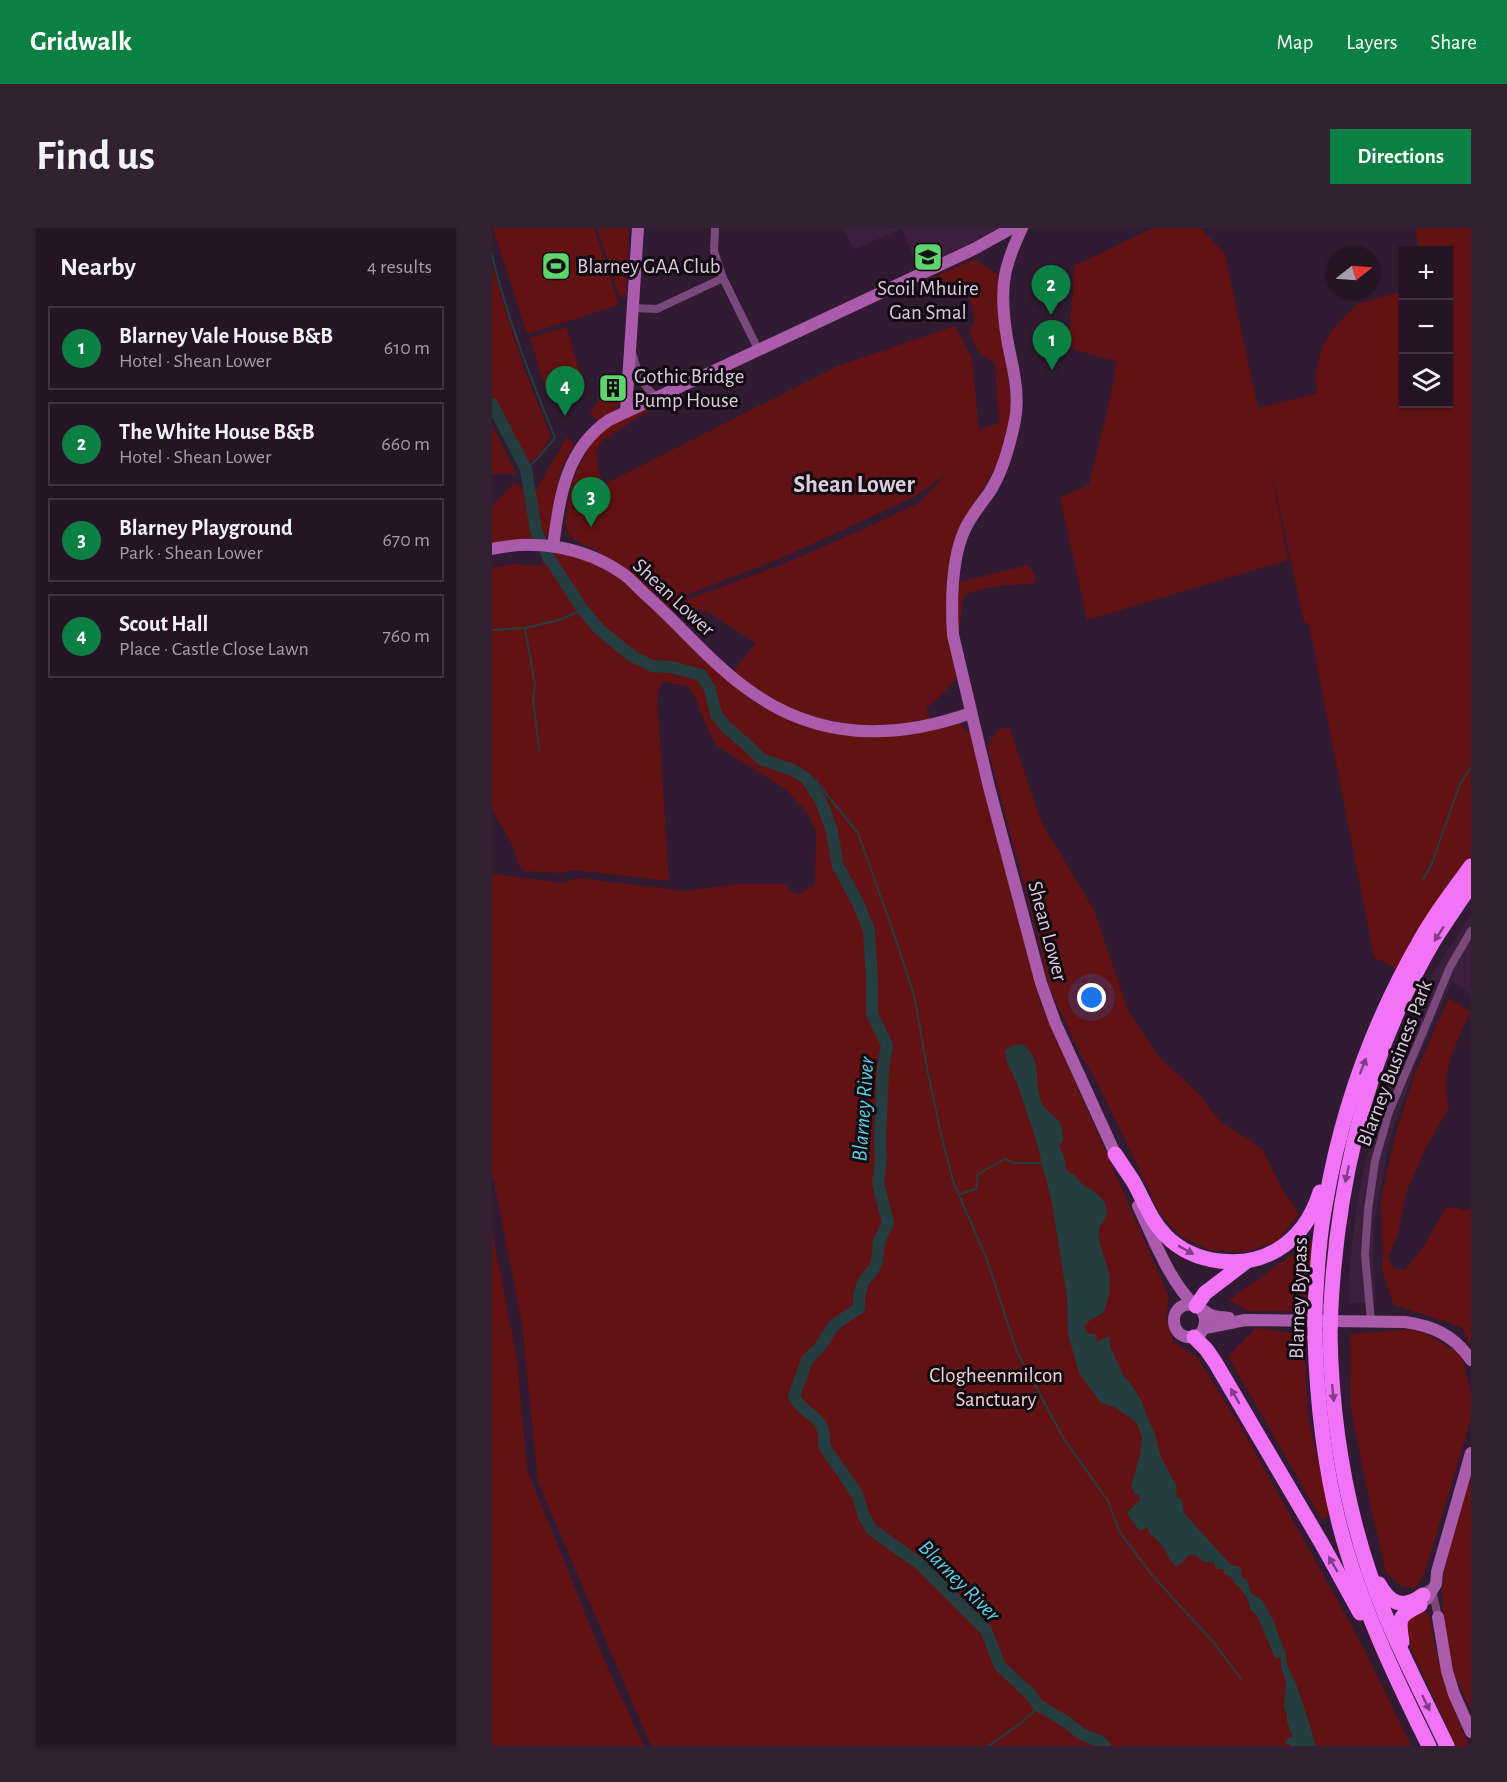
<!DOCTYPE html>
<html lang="en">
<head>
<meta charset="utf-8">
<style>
  body { margin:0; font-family:"Alegreya Sans",sans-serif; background:#312132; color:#f1f3f6 }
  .controls { position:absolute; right:18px; top:18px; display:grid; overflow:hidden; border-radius:0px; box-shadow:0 2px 4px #0004 }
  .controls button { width:54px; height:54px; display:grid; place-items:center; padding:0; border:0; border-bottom:2px solid #423343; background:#251426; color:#f1f3f6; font:30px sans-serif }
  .compass { position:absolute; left:835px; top:18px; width:54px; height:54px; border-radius:50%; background:#251426; box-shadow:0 2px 4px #0004; rotate:73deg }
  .you { position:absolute; left:600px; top:770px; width:21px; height:21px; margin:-15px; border:4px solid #fff; border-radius:50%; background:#1a73e8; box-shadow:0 0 0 9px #1a73e833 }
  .badge { display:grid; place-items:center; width:39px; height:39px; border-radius:50%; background:#0b8043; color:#fff; font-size:20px; font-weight:700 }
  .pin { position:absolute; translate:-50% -50px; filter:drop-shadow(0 2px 3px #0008) }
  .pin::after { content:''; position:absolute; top:32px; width:21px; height:18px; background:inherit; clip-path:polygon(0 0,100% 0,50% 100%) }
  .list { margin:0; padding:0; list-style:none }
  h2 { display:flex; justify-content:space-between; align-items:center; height:78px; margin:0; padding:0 24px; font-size:26px }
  h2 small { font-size:20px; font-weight:400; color:#a39ea7 }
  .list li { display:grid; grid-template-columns:39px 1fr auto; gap:18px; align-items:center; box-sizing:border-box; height:84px; margin:0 12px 12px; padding:0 12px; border:2px solid #423343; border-radius:0px }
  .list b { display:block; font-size:22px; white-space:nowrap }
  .list p { margin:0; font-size:20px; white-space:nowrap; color:#a39ea7 }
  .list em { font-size:20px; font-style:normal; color:#a39ea7 }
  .icon { flex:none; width:33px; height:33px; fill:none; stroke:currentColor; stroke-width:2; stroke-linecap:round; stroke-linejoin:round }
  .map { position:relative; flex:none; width:979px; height:1518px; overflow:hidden; border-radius:0px }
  header { display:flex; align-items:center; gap:36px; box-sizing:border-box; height:84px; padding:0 30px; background:#0b8043; color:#fff }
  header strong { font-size:28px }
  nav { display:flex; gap:33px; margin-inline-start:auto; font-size:21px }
  .intro { display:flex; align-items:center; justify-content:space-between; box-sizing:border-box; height:144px; padding:0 36px }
  h1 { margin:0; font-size:42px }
  .button { padding:15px 27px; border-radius:0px; background:#0b8043; color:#fff; font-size:21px; font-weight:700 }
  main { display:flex; gap:36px; padding:0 36px }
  aside { flex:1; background:#251426; border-radius:0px; box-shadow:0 2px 4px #0004 }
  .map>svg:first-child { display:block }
  .built { fill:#3b1f3c }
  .green { fill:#631213 }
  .water { fill:#243d40 }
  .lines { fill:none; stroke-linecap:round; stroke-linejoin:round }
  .stream { stroke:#243d40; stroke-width:2 }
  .river { stroke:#243d40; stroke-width:12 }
  .street { stroke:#7a497b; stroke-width:8 }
  .secondary { stroke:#aa5bac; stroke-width:12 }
  .highway { stroke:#f074f5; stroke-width:15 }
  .highway-bridge { stroke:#f074f5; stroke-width:15 }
  .oneway { fill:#823e84 }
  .labels { text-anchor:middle; stroke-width:6; stroke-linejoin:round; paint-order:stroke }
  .poi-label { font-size:21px; fill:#daccda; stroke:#130913; text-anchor:start }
  .street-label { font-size:21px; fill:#daccda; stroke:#130913 }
  .park-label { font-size:21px; fill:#f2d1cd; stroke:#130913 }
  .water-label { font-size:22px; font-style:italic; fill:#55d3e2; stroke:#130913 }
  .quarter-label { font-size:24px; font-weight:bold; fill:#daccda; stroke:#130913 }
</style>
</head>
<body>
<header>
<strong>Gridwalk</strong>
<nav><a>Map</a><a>Layers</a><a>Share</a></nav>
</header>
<div class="intro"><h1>Find us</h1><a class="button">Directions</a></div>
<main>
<aside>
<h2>Nearby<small>4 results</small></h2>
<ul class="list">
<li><span class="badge">1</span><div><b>Blarney Vale House B&amp;B</b><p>Hotel · Shean Lower</p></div><em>610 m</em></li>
<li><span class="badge">2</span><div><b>The White House B&amp;B</b><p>Hotel · Shean Lower</p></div><em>660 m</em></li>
<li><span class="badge">3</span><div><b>Blarney Playground</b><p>Park · Shean Lower</p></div><em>670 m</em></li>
<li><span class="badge">4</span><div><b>Scout Hall</b><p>Place · Castle Close Lawn</p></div><em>760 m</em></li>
</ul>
</aside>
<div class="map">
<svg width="979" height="1518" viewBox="0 0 979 1518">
  <rect width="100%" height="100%" fill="#311b32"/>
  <g class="built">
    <polygon points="351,0 407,0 408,1 362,22"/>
    <polygon points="409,0 506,0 473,18 426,39"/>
    <polygon points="979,686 979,767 960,753 925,833 897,913 882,995 881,1036 884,1075 857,1075 858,1034 863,991 870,949 880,907 923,782 943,742"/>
  </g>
  <g class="green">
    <polygon points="1,0 102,0 127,77 35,106"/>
    <polygon points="105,0 137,0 134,68 127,67"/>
    <polygon points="661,0 708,0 733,26 766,180 826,165 823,149 830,119 841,101 865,76 911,63 912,176 956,176 956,22 927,22 923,0 979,0 979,629 954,665 907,742 882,729 817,396 812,394 776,227 796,332 595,392 568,269 597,257 616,179 625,134 577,120 582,38"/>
    <path d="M482,31l24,16 5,61 9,74 -11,47 -37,67 -14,120 7,35 -31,30 4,9c-14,5 -26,6 -40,7 -57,4 -115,-16 -156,-55l22,-27 -48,-31 -32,-8 105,-39 81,-35 57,-27 28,-29 -32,22 -29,14 -107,49 -110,43 6,6 -3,2c-23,-22 -46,-42 -74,-58l-1,-2c-9,-4 -22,-8 -28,-16 -9,-11 4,-56 10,-68 3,-7 10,-13 10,-21l15,-15 14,-9 53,-25 -69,45 -6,9 1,14 6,21 235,-119 117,-40 17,33 7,71 20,-7 -4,-59 -18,-14 -8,-19 6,-11 -9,-37 -38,-2 -47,19z"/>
    <path d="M0,38l32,102 26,66c-2,11 -13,26 -23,29l-2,-1 -33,-67z"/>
    <polygon points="74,99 92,156 56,168 38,110"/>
    <path d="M131,149c-1,29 0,29 -25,45l-8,-10 18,-23 5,4z"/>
    <polygon points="0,197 24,246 0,246"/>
    <path d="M75,209l7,8c-4,8 -11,17 -13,25 -5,20 -1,54 -17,67l-39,4 -13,4v-39l22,-23 19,12z"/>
    <polygon points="65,323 93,330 117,342 155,372 215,434 265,476 306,494 348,506 392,509 423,505 453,496 468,496 477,504 483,515 548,773 677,1069 674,1088 681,1114 704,1128 752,1204 872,1421 919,1518 159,1518 46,1254 30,1096 3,958 3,952 0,951 0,646 71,655 86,650 192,663 249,656 291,656 305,667 323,657 324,604 315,584 295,562 224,517 210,488 203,468 195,458 170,453 165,468 177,653 83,642 69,645 32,643 27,637 21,618 0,582 0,340 20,336 52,338 49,330"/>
    <path d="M536,337l8,11 -3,8c-24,1 -49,2 -70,12l-5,46 -3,-13 4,-47z"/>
    <polygon points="517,499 550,595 602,682 636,782 667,829 708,867 730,896 757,911 772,924 790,961 807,986 784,1014 753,1024 718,1022 688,1008 668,986 634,913 606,856 587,823 557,759 546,708 495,518 506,502"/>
    <path d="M957,770l21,14c-14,33 -31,59 -21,96l-24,41 -19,44 -8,41 -10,24 5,10 12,2 19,-24 21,-37 11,-2 7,4 8,-3v137l-9,-18 -68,-22 -11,-32 -2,-74 15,-66 19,-59z"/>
    <polygon points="0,1002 25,1132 35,1241 109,1425 152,1518 0,1518"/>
    <polygon points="822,1011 814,1083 756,1083 737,1072"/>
    <polygon points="764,1100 812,1107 816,1189 838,1286 830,1292 736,1128"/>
    <polygon points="927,1101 969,1127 979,1164 979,1190 932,1347 923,1360 910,1359 894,1344 877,1271 859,1181 858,1106"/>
    <polygon points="979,1240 979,1482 961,1443 952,1401 950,1364 955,1329"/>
    <path d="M929,1382l8,4c7,46 21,89 40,132h-13l-42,-91 -8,-23v-12z"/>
  </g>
  <path class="water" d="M530,816c22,17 11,35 19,57 8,19 22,10 22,40l-4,3 6,16 1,10 10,6c6,13 24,14 29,28 6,13 -4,16 -6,26 -2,17 9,31 10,46 2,13 -1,26 -6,37l-13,7 -6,6 4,8h6l3,3 -1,5 13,-6 1,10 13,29 7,8 11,17 6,16 8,18 5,21 17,32 -1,9 6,4 2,13 47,52 8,2 3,3 -1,6 6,4 4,13 12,8 12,23 3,10 7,17 2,14 9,19 8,23 12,39h-26v-2h-5l3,-6 5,-1 -6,-15v-8l-3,-7 2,-26 -5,-14v-9h-6l-18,-43 -6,-4c-1,-8 -8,-23 -16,-27l-4,-7 -8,-4 1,-4h-8l-2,-6 -10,-1 -9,-7h-7l-5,7 -8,5 -14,-23 -12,-11 -1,-5h-3l-5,3 -13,-17 1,-3 12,-10 -1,-7 -4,1 -4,-9 9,-32 2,-16 -5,-15 -23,-16 -13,-4 -22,-30 -11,-39 -1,-37 -16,-99 -16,-61 -17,-51 -11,-24 -2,-12 9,-5z"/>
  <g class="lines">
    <g class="stream">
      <path d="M0,27c15,63 39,123 63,183l-17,20 -12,11"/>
      <polyline points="33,400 43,457 41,470 47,522"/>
      <polyline points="0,402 33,400 67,392 91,382"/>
      <polyline points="314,550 324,553 366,605 403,709 422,767 436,845 449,906 461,953 495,1032 525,1124 572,1211 616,1273 627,1303 660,1347 722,1415 749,1451"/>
      <polyline points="931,652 940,635 968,556 979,539"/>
      <polyline points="468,966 484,961 486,946 513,931 522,935 549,935"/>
      <polyline points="496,1518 524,1499 548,1478"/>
    </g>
    <path class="river" d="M0,176l34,65 10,62 11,24 36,55 17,20 32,26 20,10 20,1 29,8 9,14 6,26 12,14 17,14 16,16 32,11 13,8 15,23 11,30 6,35 20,37 11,27 3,52v32l15,31 -4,22 -3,76 1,17 -3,23 10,40 -9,18 -2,20 -4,9 -10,12 -4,14v12l-25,17 -14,22 -13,13 -13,36c11,22 33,18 30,50l33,48 7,22 8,14 48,34 66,66 14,36 31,29 7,10 30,18 13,11 19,7 5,5"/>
    <g class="street">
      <polyline points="223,0 222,23 231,50 266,121"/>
      <polyline points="141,80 165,81 231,50"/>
      <path d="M141,127c4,16 9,32 24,42"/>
      <polyline points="879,1093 873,1027 876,982 883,933 897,884 931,804 958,739 979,703"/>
      <polyline points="936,1361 942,1370 946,1389"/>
    </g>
    <g class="secondary">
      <path d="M530,0c-7,15 -14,31 -17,47 -4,22 -1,47 3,69 5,24 12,51 7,76 -5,25 -12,52 -26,73 -8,11 -17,22 -23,34 -15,30 -15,75 -13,108l36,152 52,196 14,39 63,138"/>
      <polyline points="134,184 146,0"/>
      <path d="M61,318c7,-49 12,-96 56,-126l365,-171 38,-21"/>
      <path d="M0,321c45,-10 92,-2 130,24 9,6 16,15 24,22 34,30 63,66 100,93 69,52 146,53 225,25"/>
      <path d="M646,978c14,29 33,79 57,99"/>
      <path d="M708,1080c10,12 4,32 -13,29 -16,-3 -18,-27 -2,-32 11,-3 17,6 26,10 5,2 12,2 18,3"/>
      <path d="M713,1100l40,-8 160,2c28,4 49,13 66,38"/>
      <polyline points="935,1371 944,1356 945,1344 979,1225"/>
      <polyline points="946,1389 955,1443 962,1466 979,1504"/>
    </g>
    <g class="highway">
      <path d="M623,926c6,9 12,18 18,27 11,19 17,39 33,55 28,28 77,34 111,14 22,-13 36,-35 43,-58"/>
      <polyline points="704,1078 713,1065 755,1033"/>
      <path d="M839,1078c7,-127 37,-253 102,-364 12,-19 25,-38 38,-57"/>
      <path d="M823,1081c2,-37 4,-73 11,-109 16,-92 49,-182 96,-263 14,-25 32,-48 49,-71"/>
      <path d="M838,1107c2,97 19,194 57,284 18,43 40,85 60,127"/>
      <polyline points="702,1109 714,1121 723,1134 830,1316 868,1385"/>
      <path d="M823,1110c2,64 9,127 25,189 20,77 54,148 89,219"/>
      <path d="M887,1356c11,20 25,26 44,11"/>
      <path d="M910,1414c-4,-24 -4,-26 18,-37"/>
    </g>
    <g class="highway-bridge">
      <polyline points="838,1107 839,1078"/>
      <polyline points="823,1110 823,1081"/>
    </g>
  </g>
  <defs><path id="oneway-solid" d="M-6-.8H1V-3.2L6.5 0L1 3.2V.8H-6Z" transform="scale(1.5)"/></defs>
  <g class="oneway">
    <use href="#oneway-solid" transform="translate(947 706) rotate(123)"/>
    <use href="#oneway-solid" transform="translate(871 838) rotate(-69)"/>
    <use href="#oneway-solid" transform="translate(855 946) rotate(102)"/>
    <use href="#oneway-solid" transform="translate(694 1022) rotate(29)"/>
    <use href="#oneway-solid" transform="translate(841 1165) rotate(84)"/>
    <use href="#oneway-solid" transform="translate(743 1168) rotate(-120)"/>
    <use href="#oneway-solid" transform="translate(841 1336) rotate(-120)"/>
    <use href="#oneway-solid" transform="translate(934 1475) rotate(64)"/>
  </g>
  <defs>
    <g id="school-square" transform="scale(1.5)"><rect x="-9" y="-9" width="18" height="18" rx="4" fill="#5dd56c" stroke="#130913"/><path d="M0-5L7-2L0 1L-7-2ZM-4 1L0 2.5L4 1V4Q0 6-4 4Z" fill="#111"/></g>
    <g id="stadium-square" transform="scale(1.5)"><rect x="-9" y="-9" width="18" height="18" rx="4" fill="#5dd56c" stroke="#130913"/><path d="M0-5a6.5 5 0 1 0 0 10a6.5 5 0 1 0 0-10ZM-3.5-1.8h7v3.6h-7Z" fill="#111"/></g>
    <g id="building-square" transform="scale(1.5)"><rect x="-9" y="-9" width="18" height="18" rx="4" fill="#5dd56c" stroke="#130913"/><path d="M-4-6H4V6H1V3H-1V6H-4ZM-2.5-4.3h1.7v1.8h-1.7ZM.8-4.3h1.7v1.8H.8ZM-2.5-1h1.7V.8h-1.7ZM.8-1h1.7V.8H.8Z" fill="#111"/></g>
  </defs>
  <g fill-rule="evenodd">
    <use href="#school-square" x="436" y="29"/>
    <use href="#stadium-square" x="64" y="38"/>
    <use href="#building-square" x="121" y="160"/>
  </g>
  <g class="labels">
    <g class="poi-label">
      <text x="85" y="45">Blarney GAA Club</text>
      <text x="436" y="67" text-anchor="middle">Scoil Mhuire<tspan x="436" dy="24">Gan Smal</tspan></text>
      <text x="142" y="155">Gothic Bridge<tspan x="142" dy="24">Pump House</tspan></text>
    </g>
    <g class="street-label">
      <text transform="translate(182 369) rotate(43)" y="7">Shean Lower</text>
      <text transform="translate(556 703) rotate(75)" y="7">Shean Lower</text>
      <text transform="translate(902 835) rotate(-69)" y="7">Blarney Business Park</text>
      <text transform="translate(806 1070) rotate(-88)" y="7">Blarney Bypass</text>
    </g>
    <g class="park-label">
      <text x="504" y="1154">Clogheenmilcon<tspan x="504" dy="24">Sanctuary</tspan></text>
    </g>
    <g class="water-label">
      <text transform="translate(370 881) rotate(-86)" y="8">Blarney River</text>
      <text transform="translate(468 1352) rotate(45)" y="8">Blarney River</text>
    </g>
    <g class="quarter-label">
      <text x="362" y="264">Shean Lower</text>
    </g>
  </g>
</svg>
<div class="controls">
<button>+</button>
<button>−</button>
<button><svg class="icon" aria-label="layers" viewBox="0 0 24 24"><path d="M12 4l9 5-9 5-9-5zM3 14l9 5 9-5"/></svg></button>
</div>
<svg class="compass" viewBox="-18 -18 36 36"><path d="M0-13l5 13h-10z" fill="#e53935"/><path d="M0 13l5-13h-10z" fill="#a39ea7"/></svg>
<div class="you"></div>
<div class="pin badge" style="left:560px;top:142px">1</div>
<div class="pin badge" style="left:559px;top:87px">2</div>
<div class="pin badge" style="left:99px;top:299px">3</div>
<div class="pin badge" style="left:73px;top:188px">4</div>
</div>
</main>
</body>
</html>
